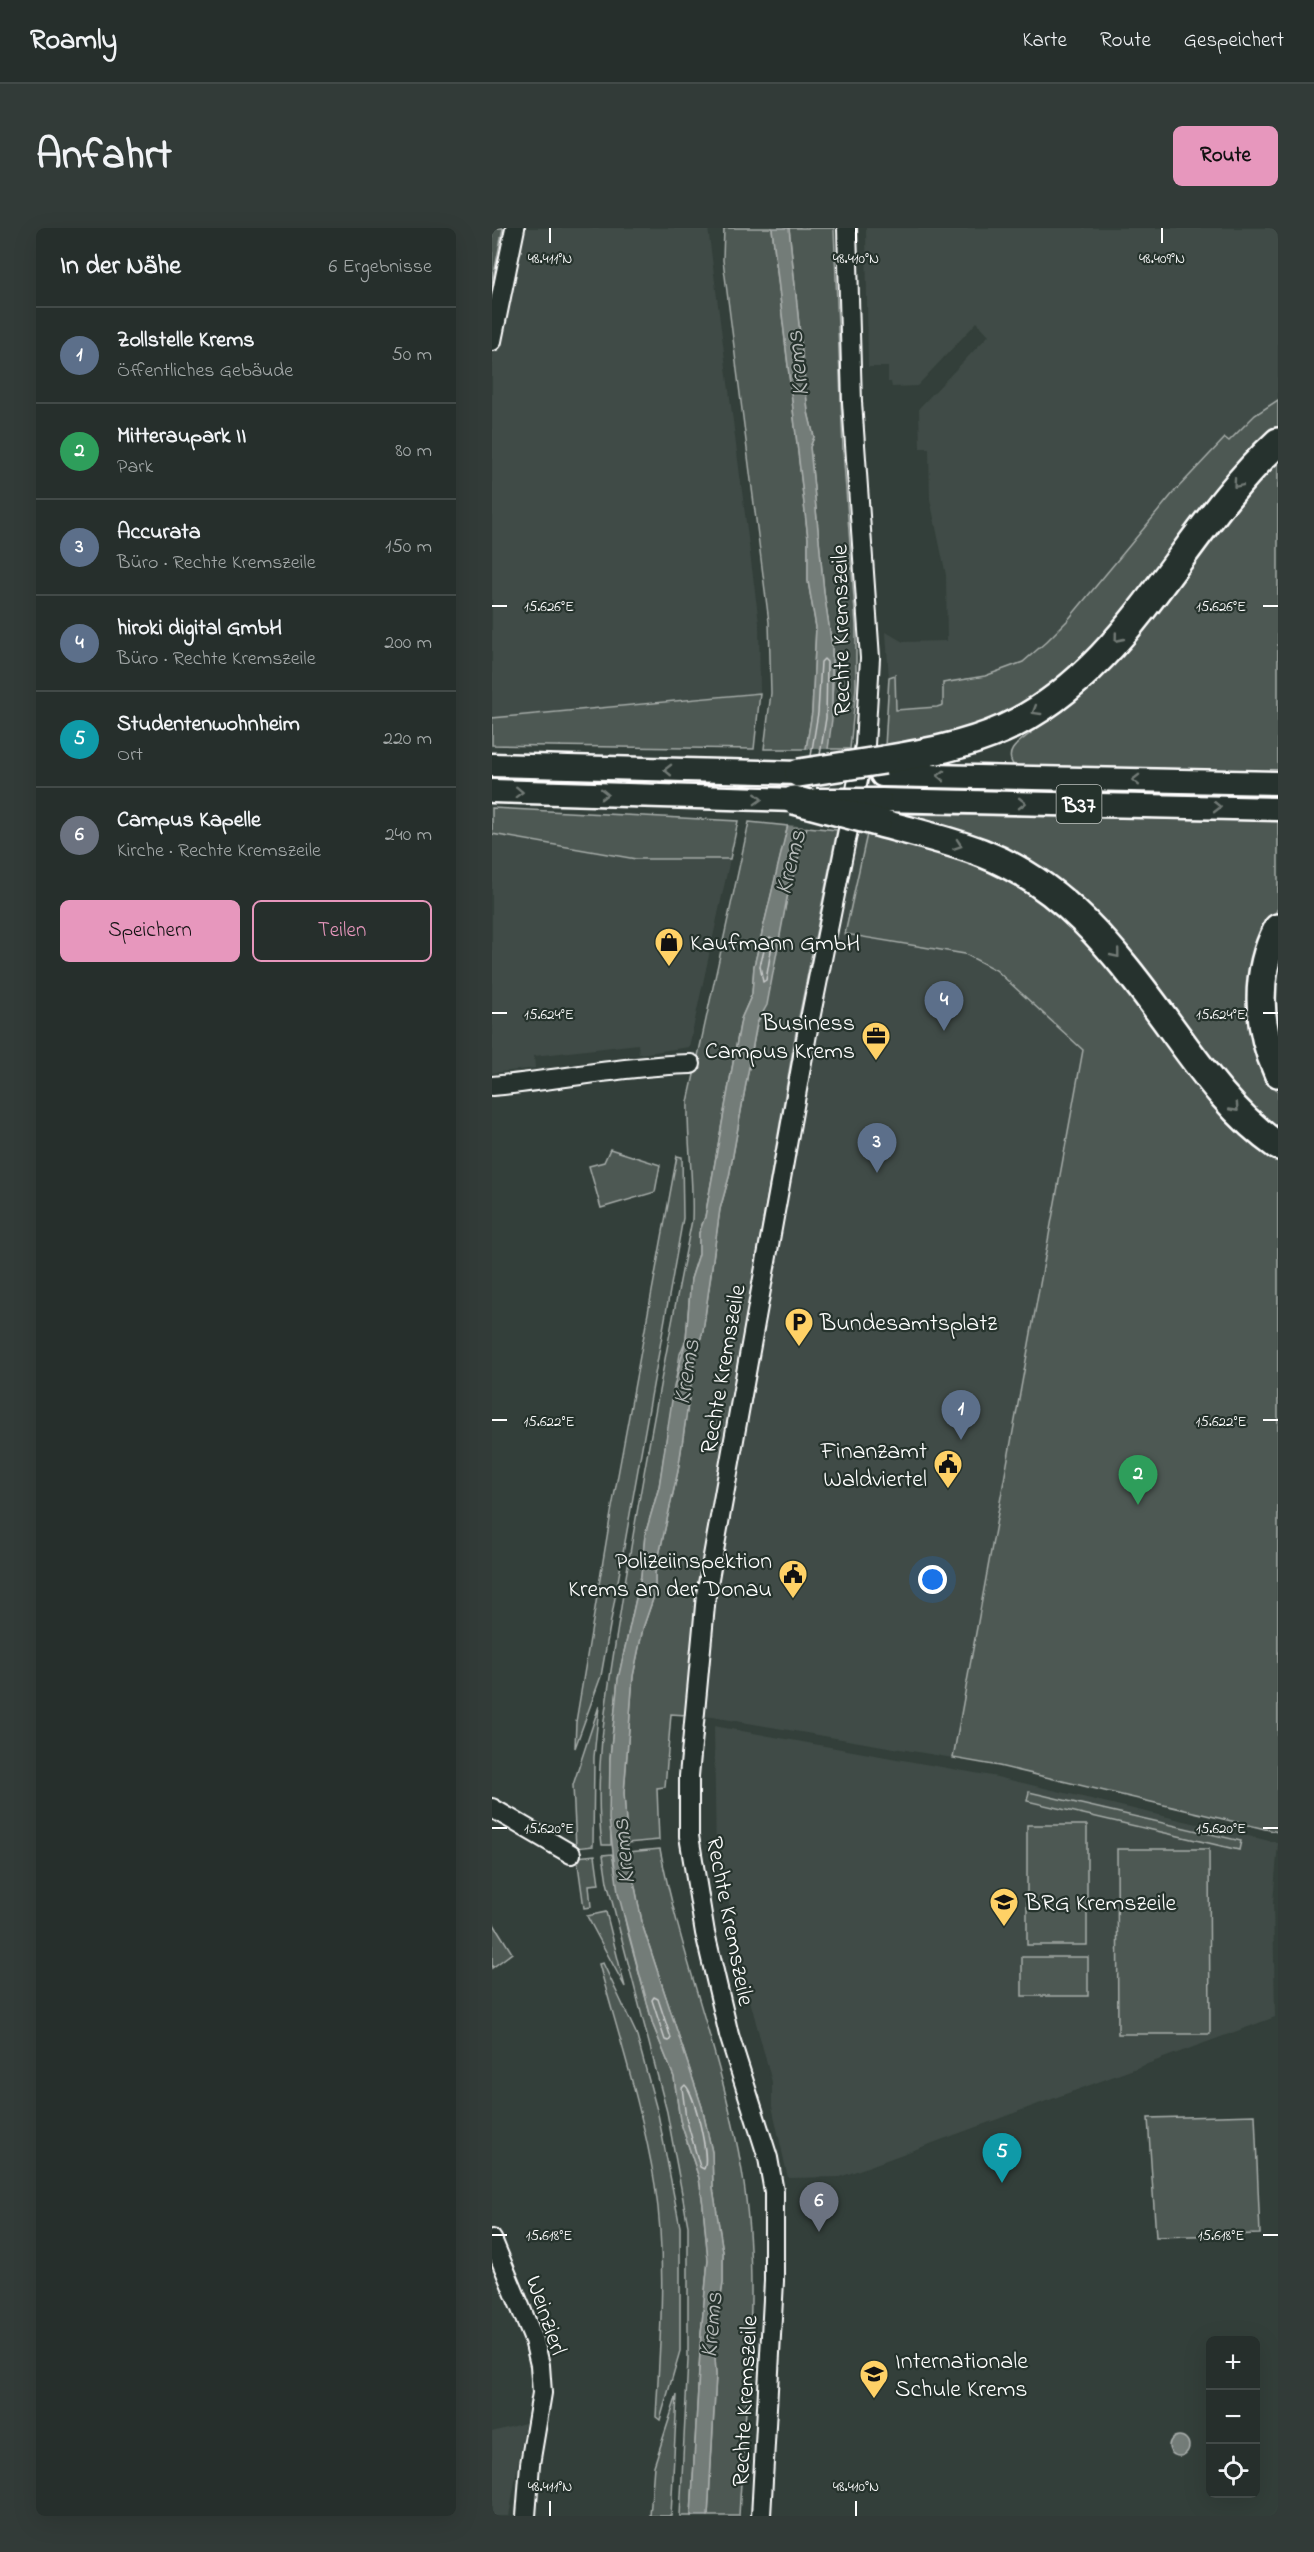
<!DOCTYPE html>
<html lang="de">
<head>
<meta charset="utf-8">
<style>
  body { margin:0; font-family:"Indie Flower",sans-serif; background:#323b38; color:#f1f3f6 }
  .controls { position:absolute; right:18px; bottom:18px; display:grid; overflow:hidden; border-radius:9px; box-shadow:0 6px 24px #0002 }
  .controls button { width:54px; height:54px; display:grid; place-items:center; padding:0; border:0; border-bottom:2px solid #424a48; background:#262f2c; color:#f1f3f6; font:30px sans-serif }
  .you { position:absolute; left:441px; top:1352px; width:21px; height:21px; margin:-15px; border:4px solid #fff; border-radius:50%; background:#1a73e8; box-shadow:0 0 0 9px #1a73e833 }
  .badge { display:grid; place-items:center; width:39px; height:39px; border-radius:50%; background:#e797bd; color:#fff; font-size:20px; font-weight:700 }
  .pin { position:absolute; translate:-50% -50px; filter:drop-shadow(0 2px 3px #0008) }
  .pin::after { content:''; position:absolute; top:32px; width:21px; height:18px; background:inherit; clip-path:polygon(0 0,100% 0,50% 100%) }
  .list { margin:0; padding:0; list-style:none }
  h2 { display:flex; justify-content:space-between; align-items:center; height:78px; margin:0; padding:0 24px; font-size:26px }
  h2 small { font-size:20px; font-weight:400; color:#a4a9a9 }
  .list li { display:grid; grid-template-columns:39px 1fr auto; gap:18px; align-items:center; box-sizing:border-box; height:96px; padding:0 24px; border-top:2px solid #424a48 }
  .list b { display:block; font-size:22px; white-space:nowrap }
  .list p { margin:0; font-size:20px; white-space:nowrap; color:#a4a9a9 }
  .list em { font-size:20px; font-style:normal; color:#a4a9a9 }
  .actions { display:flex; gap:12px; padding:18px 24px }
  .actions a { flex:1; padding:14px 0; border:2px solid #e797bd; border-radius:9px; text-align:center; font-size:21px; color:#e797bd }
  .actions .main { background:#e797bd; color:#111 }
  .icon { flex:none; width:33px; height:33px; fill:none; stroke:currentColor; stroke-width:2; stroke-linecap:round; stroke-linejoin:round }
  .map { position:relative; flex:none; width:786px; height:2288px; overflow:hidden; border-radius:9px }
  header { display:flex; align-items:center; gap:36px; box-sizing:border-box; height:84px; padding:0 30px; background:#262f2c; border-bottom:2px solid #424a48 }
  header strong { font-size:28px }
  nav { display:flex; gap:33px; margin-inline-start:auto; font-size:21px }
  .intro { display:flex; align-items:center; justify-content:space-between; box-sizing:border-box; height:144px; padding:0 36px }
  h1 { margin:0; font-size:42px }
  .button { padding:15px 27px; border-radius:9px; background:#e797bd; color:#111; font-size:21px; font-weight:700 }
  main { display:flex; gap:36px; padding:0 36px }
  aside { flex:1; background:#262f2c; border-radius:9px; box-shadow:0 6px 24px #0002 }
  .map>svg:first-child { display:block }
  .built { fill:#404c47 }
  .green { fill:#4d5853; stroke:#a6aca9; stroke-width:1.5 }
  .water { fill:#737b78; stroke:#abb0ae; stroke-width:1.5 }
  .pier { fill:#333f3a }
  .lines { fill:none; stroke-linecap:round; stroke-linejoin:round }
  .shore { stroke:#c7cac9; stroke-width:1.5 }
  .minor-casing { stroke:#fff; stroke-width:22 }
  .major-casing { stroke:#fff; stroke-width:27 }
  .highway-casing { stroke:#fff; stroke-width:32 }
  .minor { stroke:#26332d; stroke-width:18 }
  .major { stroke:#26332d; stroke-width:22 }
  .highway { stroke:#26332d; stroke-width:27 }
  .major-bridge-casing { stroke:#fff; stroke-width:27; stroke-linecap:butt }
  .highway-bridge-casing { stroke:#fff; stroke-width:32; stroke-linecap:butt }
  .major-bridge { stroke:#26332d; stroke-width:22 }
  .highway-bridge { stroke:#26332d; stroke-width:27 }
  .oneway { stroke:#727a76 }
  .ticks { fill:none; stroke:#fff; stroke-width:2 }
  .labels { text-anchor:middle; stroke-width:4.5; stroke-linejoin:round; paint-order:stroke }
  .shield { fill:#26332d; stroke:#bec2c0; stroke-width:1.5 }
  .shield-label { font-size:22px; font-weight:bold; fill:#fff }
  .street-label { font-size:24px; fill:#fff; stroke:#26332d }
  .poi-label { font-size:24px; fill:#fff; stroke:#26332d; text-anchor:start }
  .water-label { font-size:26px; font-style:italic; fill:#b9bdbc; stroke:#26332d }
  .ticks-label { font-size:15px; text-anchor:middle; fill:#fff; stroke:#26332d; stroke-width:4.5; stroke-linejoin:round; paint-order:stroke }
</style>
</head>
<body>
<header>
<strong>Roamly</strong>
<nav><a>Karte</a><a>Route</a><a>Gespeichert</a></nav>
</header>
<div class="intro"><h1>Anfahrt</h1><a class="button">Route</a></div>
<main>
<aside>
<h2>In der Nähe<small>6 Ergebnisse</small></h2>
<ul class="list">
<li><span class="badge" style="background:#5c6f8a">1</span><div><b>Zollstelle Krems</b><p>Öffentliches Gebäude</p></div><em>50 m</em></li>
<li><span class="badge" style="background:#2e9e5b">2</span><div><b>Mitteraupark II</b><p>Park</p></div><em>80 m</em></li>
<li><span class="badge" style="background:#5c6f8a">3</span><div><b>Accurata</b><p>Büro · Rechte Kremszeile</p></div><em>150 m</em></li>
<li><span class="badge" style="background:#5c6f8a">4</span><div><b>hiroki digital GmbH</b><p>Büro · Rechte Kremszeile</p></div><em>200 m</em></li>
<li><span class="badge" style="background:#0f9aa8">5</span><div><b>Studentenwohnheim</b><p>Ort</p></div><em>220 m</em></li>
<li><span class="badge" style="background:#6b7280">6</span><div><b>Campus Kapelle</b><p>Kirche · Rechte Kremszeile</p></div><em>240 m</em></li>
</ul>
<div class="actions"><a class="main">Speichern</a><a>Teilen</a></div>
</aside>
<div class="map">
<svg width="786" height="2288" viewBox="0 0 786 2288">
  <rect width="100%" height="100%" fill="#333f3a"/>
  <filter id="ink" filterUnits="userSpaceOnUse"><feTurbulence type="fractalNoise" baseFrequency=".0167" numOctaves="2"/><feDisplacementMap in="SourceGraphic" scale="12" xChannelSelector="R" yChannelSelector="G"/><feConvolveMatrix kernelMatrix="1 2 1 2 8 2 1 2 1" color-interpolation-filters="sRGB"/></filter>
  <g filter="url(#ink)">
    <g class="built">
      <polygon points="0,0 216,0 267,395 268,465 0,490"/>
      <polygon points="374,0 786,0 786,172 763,187 585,399 482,474 395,489 397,451 394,404 411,414 455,413 454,347 438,271 437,220 428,220 427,180 497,107 485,94 425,158 400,159 399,154 396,154 396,139 376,139"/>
      <polygon points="345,602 375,606 354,706 473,726 489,733 504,742 591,822 461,1530 221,1489 194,1487 206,1366 304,804"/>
      <polygon points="0,606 144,631 238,631 197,819 147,826 146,816 42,828 43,840 0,845"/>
      <polygon points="222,1498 505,1549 786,1615 781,1674 783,1789 348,1949 296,1950 280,1878 280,1854 256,1765 234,1660 229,1660 224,1630"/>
      <polygon points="33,2195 17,2288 0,2288 0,2204"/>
    </g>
    <g class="green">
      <polygon points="0,0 11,0 0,56"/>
      <polygon points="232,0 280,0 316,310 316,353 324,399 320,484 314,521 272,521 279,465 277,394 231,32"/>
      <polygon points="297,0 342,0 351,221 364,398 364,459 358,521 336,521 341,456 340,418 332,364 318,219 322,209 316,184"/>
      <polygon points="786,172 786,203 570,454 482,504 393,519 397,449 403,447 404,482 445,479 451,477 451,455 493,448 531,434 554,414 575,393 682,264 733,210 737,213 763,187"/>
      <path d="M786,225v319l-263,-5c-13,-15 4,-25 16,-34l-3,-6z"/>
      <polygon points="268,465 262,521 0,517 0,490"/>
      <polygon points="0,580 246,593 238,631 144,631 0,606"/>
      <polygon points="417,586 786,593 786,680 771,707 767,828 786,865 786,908 753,879 624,713 416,589"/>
      <path d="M257,594l39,4 -34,140 -2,28 -11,25 -36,198 -6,16v21l-8,25 -5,60 -6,15 -21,133 -14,48 -4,41 -23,103 -8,79 1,87h-9c-10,-80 8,-165 20,-244 21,-128 45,-255 70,-381 2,-40 -5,-78 -4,-118z"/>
      <polygon points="315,599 345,602 304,804 206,1366 194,1487 179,1486 173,1559 165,1560 167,1612 135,1615 132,1565 141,1448 151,1400 163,1365 163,1345 186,1243 203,1129 211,1103 228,981 237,949 265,795 272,781 295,670"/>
      <polygon points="375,606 489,633 580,691 786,929 786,1604 507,1538 461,1530 591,822 504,742 473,726 353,706"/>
      <polygon points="118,921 168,937 163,964 109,980 97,938 112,934"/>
      <polygon points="185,928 190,929 191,990 109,1448 83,1520 84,1494 119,1285"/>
      <polygon points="107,1478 102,1529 101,1618 84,1620 81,1557"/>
      <polygon points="537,1564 749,1613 747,1622 535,1573"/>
      <rect x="535" y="1597" width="60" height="120"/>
      <path d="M168,1621c21,109 64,213 82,322 19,113 3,231 -3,345h-31l8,-141 -2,-36 9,-56v-31l-10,-64 -1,-36 -10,-45 -59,-180 -15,-75z"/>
      <polygon points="625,1621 717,1621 718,1806 626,1806"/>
      <polygon points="120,1626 135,1701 161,1797 182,1849 188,1892 207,1950 211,1977 216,2032 209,2106 199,2288 188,2288 196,2132 196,1998 175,1884 115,1654 111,1627"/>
      <polygon points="103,1627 107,1656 97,1657 99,1679 92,1680 85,1629"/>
      <polygon points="114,1684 133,1759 95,1688"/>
      <polygon points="0,1693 20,1725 0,1740"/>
      <rect x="530" y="1729" width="66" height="39"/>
      <path d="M111,1735l33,70 22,81 22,113v124l-20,69 -4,-3c4,-77 11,-156 -1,-232 -12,-75 -36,-148 -56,-221z"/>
      <polygon points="763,1887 768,2006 664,2009 656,1890"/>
      <polygon points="185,2167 179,2288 158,2288 162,2238"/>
    </g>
    <g class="water">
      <polygon points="280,0 297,0 316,184 322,209 318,219 332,364 340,418 340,491 336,521 295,670 275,777 265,795 237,949 228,981 211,1103 203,1129 186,1243 163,1345 163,1365 151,1400 141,1448 132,1565 136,1624 151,1699 210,1879 220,1924 221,1960 231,2024 231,2055 222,2111 224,2147 216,2288 199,2288 209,2106 216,2032 211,1977 207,1950 188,1892 182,1849 161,1797 126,1665 117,1591 118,1530 126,1451 149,1348 153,1307 167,1259 182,1159 194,1111 199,1051 207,1026 207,1005 213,989 249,791 260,766 262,738 314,521 320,484 324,399 316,353 316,310"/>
      <circle cx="687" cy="2218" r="10"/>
    </g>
    <polygon class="pier" points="311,521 339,521 318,599 293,597"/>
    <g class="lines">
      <g class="shore">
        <polyline points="319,528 326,485 329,434 332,431 335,434 334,490 328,527"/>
        <polygon points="278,709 281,711 274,752 271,754 268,738 275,711"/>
        <polygon points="162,1769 166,1771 179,1810 177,1813 173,1812 160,1772"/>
        <path d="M193,1857c10,9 25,73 19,84l-4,-2 -14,-49 -4,-30z"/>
      </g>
      <g class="minor-casing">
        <g id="minor">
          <polyline points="0,113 23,0"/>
          <path d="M0,858c66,-6 132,-20 199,-22"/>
          <polyline points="0,1580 79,1626"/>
          <polyline points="0,2011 42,2112 48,2137 50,2165 38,2236 34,2288"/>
          <polyline points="269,2288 282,2053 282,1964 276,1930 237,1807 213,1705 197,1608 197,1548 214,1367 315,806 373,517 378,430 360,174 355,0"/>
        </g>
      </g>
      <g class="major-casing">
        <g id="major">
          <polyline points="0,537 307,545"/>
          <polyline points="390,547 786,555"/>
          <polyline points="0,563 302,572"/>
          <polyline points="388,572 786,581"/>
        </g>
      </g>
      <g class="highway-casing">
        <g id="highway">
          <path d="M392,532c40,-7 81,-14 119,-31 125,-56 178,-198 275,-287"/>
          <path d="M385,594c35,10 71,18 105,31 81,31 132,97 182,165 33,45 67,96 114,128"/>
          <path d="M786,700c-24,46 -21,99 0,145"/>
        </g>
      </g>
      <use href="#minor" class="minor"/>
      <use href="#major" class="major"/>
      <use href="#highway" class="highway"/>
      <g class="major-bridge-casing">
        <polyline id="major-bridge" points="324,572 388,572"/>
      </g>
      <g class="highway-bridge-casing">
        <g id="highway-bridge">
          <polyline points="307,545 392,532"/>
          <polyline points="302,572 385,594"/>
        </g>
      </g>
      <use href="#major-bridge" class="major-bridge"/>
      <use href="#highway-bridge" class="highway-bridge"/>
    </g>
    <defs><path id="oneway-chevron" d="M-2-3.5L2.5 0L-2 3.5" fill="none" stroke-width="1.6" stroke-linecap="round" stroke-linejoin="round" transform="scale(1.5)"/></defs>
    <g class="oneway">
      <use href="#oneway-chevron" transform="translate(745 256) rotate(131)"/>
      <use href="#oneway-chevron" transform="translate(626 410) rotate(129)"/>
      <use href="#oneway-chevron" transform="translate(544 483) rotate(149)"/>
      <use href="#oneway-chevron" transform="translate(176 542) rotate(-179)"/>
      <use href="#oneway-chevron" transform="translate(449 548) rotate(-179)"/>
      <use href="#oneway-chevron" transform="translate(644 552) rotate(-179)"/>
      <use href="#oneway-chevron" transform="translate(27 564) rotate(2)"/>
      <use href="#oneway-chevron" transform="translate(112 566) rotate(1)"/>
      <use href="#oneway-chevron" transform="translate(266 571) rotate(2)"/>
      <use href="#oneway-chevron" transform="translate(530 575) rotate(1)"/>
      <use href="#oneway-chevron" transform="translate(725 579) rotate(1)"/>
      <use href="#oneway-chevron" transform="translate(466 617) rotate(19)"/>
      <use href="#oneway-chevron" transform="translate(624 726) rotate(51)"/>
      <use href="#oneway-chevron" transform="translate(743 880) rotate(47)"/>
    </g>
  </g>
  <path class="ticks" d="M58,0v15M364,0v15M670,0v15M0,378h15M771,378h15M0,785h15M771,785h15M0,1192h15M771,1192h15M0,1600h15M771,1600h15M0,2007h15M771,2007h15M58,2273v15M364,2273v15"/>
  <defs>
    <g id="shop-pin" transform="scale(1.5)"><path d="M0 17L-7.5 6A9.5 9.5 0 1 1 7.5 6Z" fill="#ffd166" stroke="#26332d"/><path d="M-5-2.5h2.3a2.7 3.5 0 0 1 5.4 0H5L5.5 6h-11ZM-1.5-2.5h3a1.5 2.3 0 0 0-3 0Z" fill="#111"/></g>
    <g id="office-pin" transform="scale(1.5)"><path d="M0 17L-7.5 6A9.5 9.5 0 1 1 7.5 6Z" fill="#ffd166" stroke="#26332d"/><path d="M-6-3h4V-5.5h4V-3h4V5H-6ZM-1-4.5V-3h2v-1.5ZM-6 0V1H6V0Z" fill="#111"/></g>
    <g id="parking-pin" transform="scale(1.5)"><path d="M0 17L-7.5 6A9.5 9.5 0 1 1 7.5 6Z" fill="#ffd166" stroke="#26332d"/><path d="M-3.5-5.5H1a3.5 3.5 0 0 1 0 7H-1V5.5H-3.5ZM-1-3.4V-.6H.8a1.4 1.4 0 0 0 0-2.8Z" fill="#111"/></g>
    <g id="civic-pin" transform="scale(1.5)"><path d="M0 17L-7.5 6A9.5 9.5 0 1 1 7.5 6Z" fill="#ffd166" stroke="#26332d"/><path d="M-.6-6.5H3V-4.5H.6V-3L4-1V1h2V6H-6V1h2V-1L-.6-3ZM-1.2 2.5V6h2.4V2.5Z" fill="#111"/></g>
    <g id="school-pin" transform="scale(1.5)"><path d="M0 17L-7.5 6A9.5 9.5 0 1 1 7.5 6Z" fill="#ffd166" stroke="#26332d"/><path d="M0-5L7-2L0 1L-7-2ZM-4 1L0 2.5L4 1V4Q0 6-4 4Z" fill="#111"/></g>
  </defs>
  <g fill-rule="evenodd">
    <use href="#shop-pin" x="177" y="714"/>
    <use href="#office-pin" x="384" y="808"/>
    <use href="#parking-pin" x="307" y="1094"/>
    <use href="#civic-pin" x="456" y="1236"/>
    <use href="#civic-pin" x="301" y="1346"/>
    <use href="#school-pin" x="512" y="1674"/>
    <use href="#school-pin" x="382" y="2146"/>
  </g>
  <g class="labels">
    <rect class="shield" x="564.5" y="557" width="45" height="38" rx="4.5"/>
    <g class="shield-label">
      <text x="587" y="584">B37</text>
    </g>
    <g class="street-label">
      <text transform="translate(348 402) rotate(-91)" y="8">Rechte Kremszeile</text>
      <text transform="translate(230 1141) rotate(-80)" y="8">Rechte Kremszeile</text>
      <text transform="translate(239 1693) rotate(79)" y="8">Rechte Kremszeile</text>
      <text transform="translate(55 2087) rotate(71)" y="8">Weinzierl</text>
      <text transform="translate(252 2173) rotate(-87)" y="8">Rechte Kremszeile</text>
    </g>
    <g class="poi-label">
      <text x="198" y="722">Kaufmann GmbH</text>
      <text x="363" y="802" text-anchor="end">Business<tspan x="363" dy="28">Campus Krems</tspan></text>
      <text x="328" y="1102">Bundesamtsplatz</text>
      <text x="435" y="1230" text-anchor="end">Finanzamt<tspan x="435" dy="28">Waldviertel</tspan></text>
      <text x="280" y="1340" text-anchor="end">Polizeiinspektion<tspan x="280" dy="28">Krems an der Donau</tspan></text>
      <text x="533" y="1682">BRG Kremszeile</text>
      <text x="403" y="2140">Internationale<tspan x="403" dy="28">Schule Krems</tspan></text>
    </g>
    <g class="water-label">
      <text transform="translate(304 136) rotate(-96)" y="9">Krems</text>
      <text transform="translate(297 634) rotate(-76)" y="9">Krems</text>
      <text transform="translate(193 1144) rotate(-81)" y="9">Krems</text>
      <text transform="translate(130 1624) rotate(-96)" y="9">Krems</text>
      <text transform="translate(218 2097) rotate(-85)" y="9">Krems</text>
    </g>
  </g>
  <g class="ticks-label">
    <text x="58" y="35">48.411°N</text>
    <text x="364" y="35">48.410°N</text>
    <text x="670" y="35">48.409°N</text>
    <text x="729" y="383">15.626°E</text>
    <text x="57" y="383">15.626°E</text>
    <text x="57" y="791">15.624°E</text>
    <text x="729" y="791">15.624°E</text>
    <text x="57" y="1198">15.622°E</text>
    <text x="729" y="1198">15.622°E</text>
    <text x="57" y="1605">15.620°E</text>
    <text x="729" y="1605">15.620°E</text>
    <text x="57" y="2012">15.618°E</text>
    <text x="729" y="2012">15.618°E</text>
    <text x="58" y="2263">48.411°N</text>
    <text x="364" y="2263">48.410°N</text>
  </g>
</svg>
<div class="controls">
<button>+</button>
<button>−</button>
<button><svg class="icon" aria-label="locate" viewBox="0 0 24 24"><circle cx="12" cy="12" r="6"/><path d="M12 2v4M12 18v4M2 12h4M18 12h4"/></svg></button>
</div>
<div class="you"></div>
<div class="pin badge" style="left:469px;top:1212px;background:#5c6f8a">1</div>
<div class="pin badge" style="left:646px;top:1277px;background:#2e9e5b">2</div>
<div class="pin badge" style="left:385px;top:945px;background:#5c6f8a">3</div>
<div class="pin badge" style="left:452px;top:803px;background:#5c6f8a">4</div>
<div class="pin badge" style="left:510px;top:1955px;background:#0f9aa8">5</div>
<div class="pin badge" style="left:327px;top:2004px;background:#6b7280">6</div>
</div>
</main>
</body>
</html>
